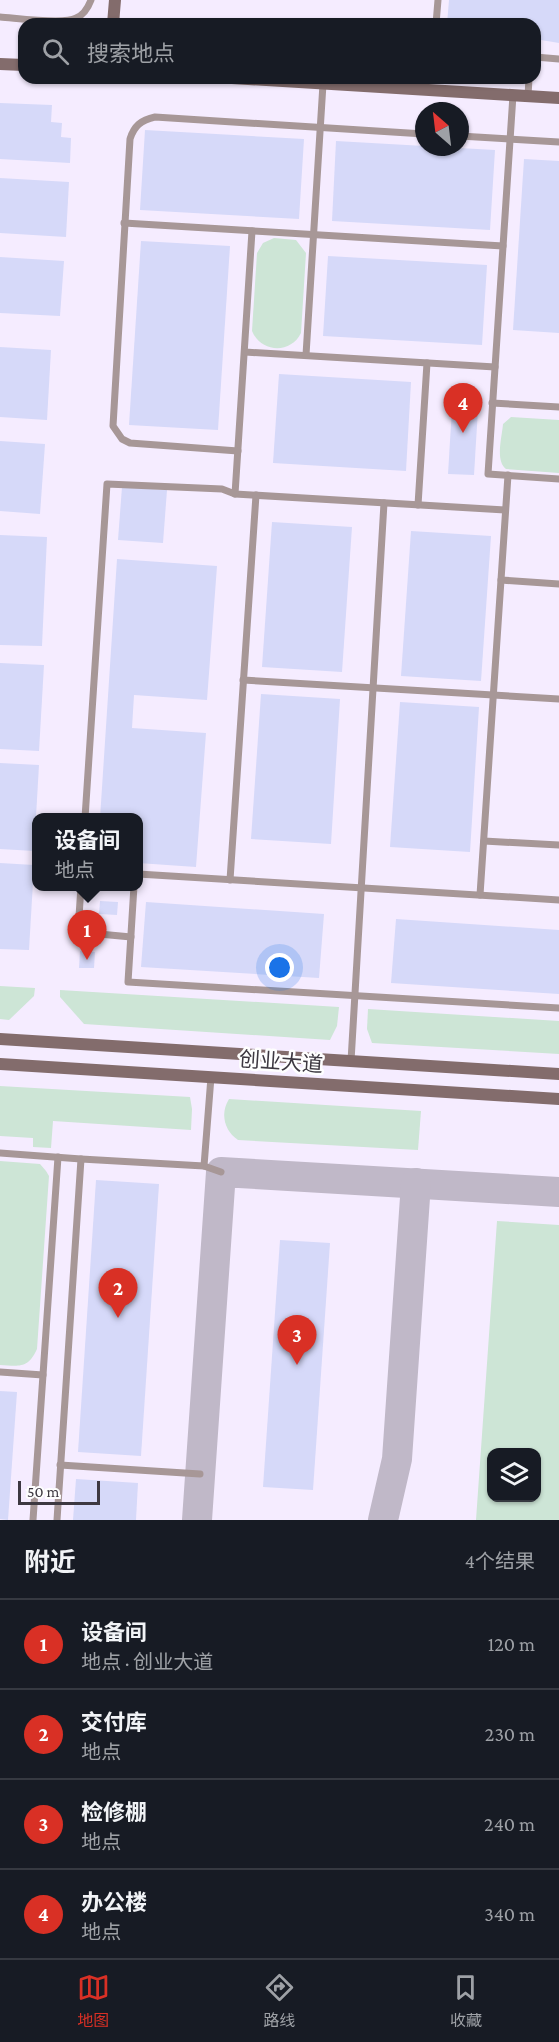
<!DOCTYPE html>
<html lang="zh">
<head>
<meta charset="utf-8">
<style>
  body { margin:0; font-family:"Crimson Pro","Noto Sans SC",serif; background:#242831; color:#f1f3f6 }
  .controls { position:absolute; right:18px; bottom:18px; display:grid; overflow:hidden; border-radius:12px; box-shadow:0 2px 4px #0004 }
  .controls button { width:54px; height:54px; display:grid; place-items:center; padding:0; border:0; border-bottom:2px solid #363941; background:#171b24; color:#f1f3f6; font:30px sans-serif }
  .compass { position:absolute; left:415px; top:102px; width:54px; height:54px; border-radius:50%; background:#171b24; box-shadow:0 2px 4px #0004; rotate:332deg }
  .scale { position:absolute; left:18px; bottom:15px; width:82px; box-sizing:border-box; padding-left:6px; border:3px solid #3d3841; border-top:0; font-size:16px; line-height:21px; white-space:nowrap; color:#3d3841; -webkit-text-stroke:4px #fefefe; paint-order:stroke }
  .you { position:absolute; left:280px; top:968px; width:21px; height:21px; margin:-15px; border:4px solid #fff; border-radius:50%; background:#1a73e8; box-shadow:0 0 0 9px #1a73e833 }
  .badge { display:grid; place-items:center; width:39px; height:39px; border-radius:50%; background:#d93025; color:#fff; font-size:20px; font-weight:700 }
  .pin { position:absolute; translate:-50% -50px; filter:drop-shadow(0 2px 3px #0008) }
  .pin::after { content:''; position:absolute; top:32px; width:21px; height:18px; background:inherit; clip-path:polygon(0 0,100% 0,50% 100%) }
  .popup { position:absolute; left:32px; top:813px; width:111px; height:78px; box-sizing:border-box; display:grid; place-content:center; border-radius:12px; background:#171b24; filter:drop-shadow(0 2px 4px #0005); font-size:20px; white-space:nowrap; color:#9ea1a6 }
  .popup b { font-size:22px; color:#f1f3f6 }
  .popup::after { content:''; position:absolute; left:50%; top:100%; margin-left:-12px; border:12px solid transparent; border-top-color:#171b24 }
  .list { margin:0; padding:0; list-style:none }
  h2 { display:flex; justify-content:space-between; align-items:center; height:78px; margin:0; padding:0 24px; font-size:26px }
  h2 small { font-size:20px; font-weight:400; color:#9ea1a6 }
  .list li { display:grid; grid-template-columns:39px 1fr auto; gap:18px; align-items:center; box-sizing:border-box; height:90px; padding:0 24px; border-top:2px solid #363941 }
  .list b { display:block; font-size:22px; white-space:nowrap }
  .list p { margin:0; font-size:20px; white-space:nowrap; color:#9ea1a6 }
  .list em { font-size:20px; font-style:normal; color:#9ea1a6 }
  .icon { flex:none; width:33px; height:33px; fill:none; stroke:currentColor; stroke-width:2; stroke-linecap:round; stroke-linejoin:round }
  .map { position:relative; flex:none; width:559px; height:1520px; overflow:hidden }
  .search { position:absolute; background:#171b24; box-shadow:0 2px 4px #0004; left:18px; right:18px; top:18px; height:66px; display:flex; align-items:center; gap:15px; box-sizing:border-box; padding:0 21px; border-radius:18px; color:#9ea1a6; font-size:22px }
  .sheet { height:438px; background:#171b24 }
  nav { display:flex; justify-content:space-around; align-items:center; box-sizing:border-box; height:84px; border-top:2px solid #363941; background:#171b24; font-size:16px; color:#9ea1a6 }
  nav a { display:grid; justify-items:center; gap:3px }
  nav .on { color:#d93025 }
  .map>svg:first-child { display:block }
  .green { fill:#cde5d6; fill-rule:evenodd }
  .lines { fill:none; stroke-linecap:round; stroke-linejoin:round }
  .taxiway { stroke:#c0b8c8; stroke-width:30 }
  .building { fill:#d6d9f9 }
  .lane { stroke:#a79797; stroke-width:7 }
  .secondary { stroke:#836c6c; stroke-width:12 }
  .labels { text-anchor:middle; stroke-width:5; stroke-linejoin:round; paint-order:stroke }
  .street-label { font-size:21px; fill:#3d3841; stroke:#fefefe }
</style>
</head>
<body>
<div class="map">
<svg width="559" height="1520" viewBox="0 0 559 1520">
  <rect width="100%" height="100%" fill="#f5ecff"/>
  <g class="green">
    <path d="M274,238l22,2 10,13 -5,80c-10,21 -40,20 -49,-2l5,-78 6,-10z"/>
    <path d="M511,417l48,3v53l-53,-4c-11,-8 -4,-32 -3,-45z"/>
    <polygon points="0,986 35,988 34,996 9,1020 0,1019"/>
    <polygon points="60,990 339,1007 337,1026 330,1040 84,1024 60,997"/>
    <polygon points="368,1009 559,1021 559,1054 372,1043 367,1029"/>
    <polygon points="0,1086 190,1097 192,1109 191,1130 53,1121 51,1148 33,1147 33,1138 0,1136"/>
    <path d="M229,1099l192,12 -3,39 -180,-10c-14,-9 -18,-27 -9,-41z"/>
    <path d="M0,1161l40,3 6,7 3,5 -12,173c-9,20 -18,17 -37,16z"/>
    <path d="M497,1221l62,4v295h-83zM492,1452h44v46h-44z"/>
  </g>
  <g class="lines">
    <g class="taxiway">
      <polyline points="197,1520 221,1172 559,1192"/>
      <polyline points="383,1520 397,1459 416,1183"/>
    </g>
  </g>
  <g class="building">
    <polygon points="449,0 559,0 559,43 535,39 535,24 447,24"/>
    <polygon points="0,103 52,105 51,122 62,123 61,137 71,138 70,163 0,159"/>
    <polygon points="145,130 304,139 299,219 140,210"/>
    <polygon points="336,141 495,150 490,230 332,221"/>
    <polygon points="524,159 559,161 559,333 513,330"/>
    <polygon points="0,178 69,182 66,237 0,233"/>
    <polygon points="141,241 230,246 218,430 129,425"/>
    <polygon points="328,256 487,265 482,345 323,336"/>
    <polygon points="0,257 64,261 60,316 0,313"/>
    <polygon points="0,347 51,350 47,420 0,417"/>
    <polygon points="279,374 411,382 406,471 273,463"/>
    <polygon points="453,392 479,393 474,475 448,474"/>
    <polygon points="0,441 45,444 40,514 0,511"/>
    <polygon points="122,487 167,490 163,543 118,540"/>
    <polygon points="272,522 352,527 342,672 262,667"/>
    <polygon points="411,531 491,536 481,681 401,676"/>
    <polygon points="0,535 47,537 42,646 0,645"/>
    <polygon points="117,559 217,566 207,700 134,695 132,728 206,733 196,867 138,863 138,818 100,818"/>
    <polygon points="0,663 44,665 39,751 0,749"/>
    <polygon points="261,694 340,699 331,844 251,839"/>
    <polygon points="400,702 479,707 470,852 390,847"/>
    <polygon points="0,763 39,765 34,851 0,849"/>
    <polygon points="0,863 34,865 29,950 0,949"/>
    <polygon points="100,901 118,902 117,915 99,914"/>
    <polygon points="146,902 324,914 319,978 141,967"/>
    <polygon points="396,919 559,930 559,994 391,983"/>
    <polygon points="80,951 95,952 94,968 79,968"/>
    <polygon points="96,1180 159,1184 141,1456 78,1452"/>
    <polygon points="280,1240 330,1243 313,1490 263,1487"/>
    <polygon points="0,1391 17,1392 8,1520 0,1519"/>
    <polygon points="76,1479 138,1483 136,1520 73,1520"/>
  </g>
  <g class="lines">
    <g class="lane">
      <path d="M0,17c16,1 64,8 76,1 8,-3 12,-10 15,-18"/>
      <polyline points="436,24 438,0"/>
      <polyline points="535,57 559,59"/>
      <polyline points="513,95 488,474 559,479"/>
      <polyline points="528,96 529,78"/>
      <polyline points="460,136 559,142"/>
      <polyline points="124,223 503,246"/>
      <polyline points="252,231 235,494 505,510"/>
      <polyline points="245,352 495,367"/>
      <polyline points="306,355 323,84"/>
      <polyline points="492,403 559,407"/>
      <path d="M238,451l-108,-8 -8,-4 -9,-13 17,-287c4,-13 11,-19 25,-22l269,17"/>
      <polyline points="418,505 427,363"/>
      <polyline points="501,580 559,584"/>
      <polyline points="243,680 559,699"/>
      <polyline points="85,818 107,484 222,489 235,494"/>
      <polyline points="484,841 559,845"/>
      <polyline points="138,874 559,900"/>
      <polyline points="230,880 256,495"/>
      <polyline points="81,886 78,932 131,937"/>
      <polyline points="134,886 128,982 559,1008"/>
      <polyline points="480,895 508,475"/>
      <polyline points="351,1061 384,503"/>
      <polyline points="211,1077 204,1166 221,1172"/>
      <polyline points="0,1153 81,1159"/>
      <polyline points="0,1372 43,1375"/>
      <polyline points="60,1465 200,1474"/>
      <polyline points="33,1520 58,1157"/>
      <polyline points="57,1520 81,1159 204,1166"/>
    </g>
    <g class="secondary">
      <polyline points="113,24 115,0"/>
      <polyline points="0,64 24,65"/>
      <polyline points="232,78 559,98"/>
      <polyline points="0,1039 559,1074"/>
      <polyline points="0,1064 559,1099"/>
    </g>
  </g>
  <g class="labels">
    <g class="street-label">
      <text transform="translate(281 1062) rotate(4)" y="7">创业大道</text>
    </g>
  </g>
</svg>
<div class="controls">
<button><svg class="icon" aria-label="layers" viewBox="0 0 24 24"><path d="M12 4l9 5-9 5-9-5zM3 14l9 5 9-5"/></svg></button>
</div>
<svg class="compass" viewBox="-18 -18 36 36"><path d="M0-13l5 13h-10z" fill="#e53935"/><path d="M0 13l5-13h-10z" fill="#9ea1a6"/></svg>
<div class="scale">50 m</div>
<div class="you"></div>
<div class="pin badge" style="left:87px;top:960px">1</div>
<div class="popup"><b>设备间</b>地点</div>
<div class="pin badge" style="left:118px;top:1318px">2</div>
<div class="pin badge" style="left:297px;top:1365px">3</div>
<div class="pin badge" style="left:463px;top:433px">4</div>
<div class="search"><svg class="icon" aria-label="search" viewBox="0 0 24 24"><circle cx="10" cy="10" r="6"/><path d="M15 15l6 6"/></svg>搜索地点</div>
</div>
<section class="sheet">
<h2>附近<small>4个结果</small></h2>
<ul class="list">
<li><span class="badge">1</span><div><b>设备间</b><p>地点 · 创业大道</p></div><em>120 m</em></li>
<li><span class="badge">2</span><div><b>交付库</b><p>地点</p></div><em>230 m</em></li>
<li><span class="badge">3</span><div><b>检修棚</b><p>地点</p></div><em>240 m</em></li>
<li><span class="badge">4</span><div><b>办公楼</b><p>地点</p></div><em>340 m</em></li>
</ul>
</section>
<nav>
<a class="on"><svg class="icon" aria-label="map" viewBox="0 0 24 24"><path d="M3 6l6-2 6 2 6-2v14l-6 2-6-2-6 2zM9 4v14M15 6v14"/></svg>地图</a>
<a><svg class="icon" aria-label="directions" viewBox="0 0 24 24"><path d="M12 3l9 9-9 9-9-9zM9 14v-3h6M13 9l2 2-2 2"/></svg>路线</a>
<a><svg class="icon" aria-label="saved" viewBox="0 0 24 24"><path d="M7 4h10v16l-5-4-5 4z"/></svg>收藏</a>
</nav>
</body>
</html>
